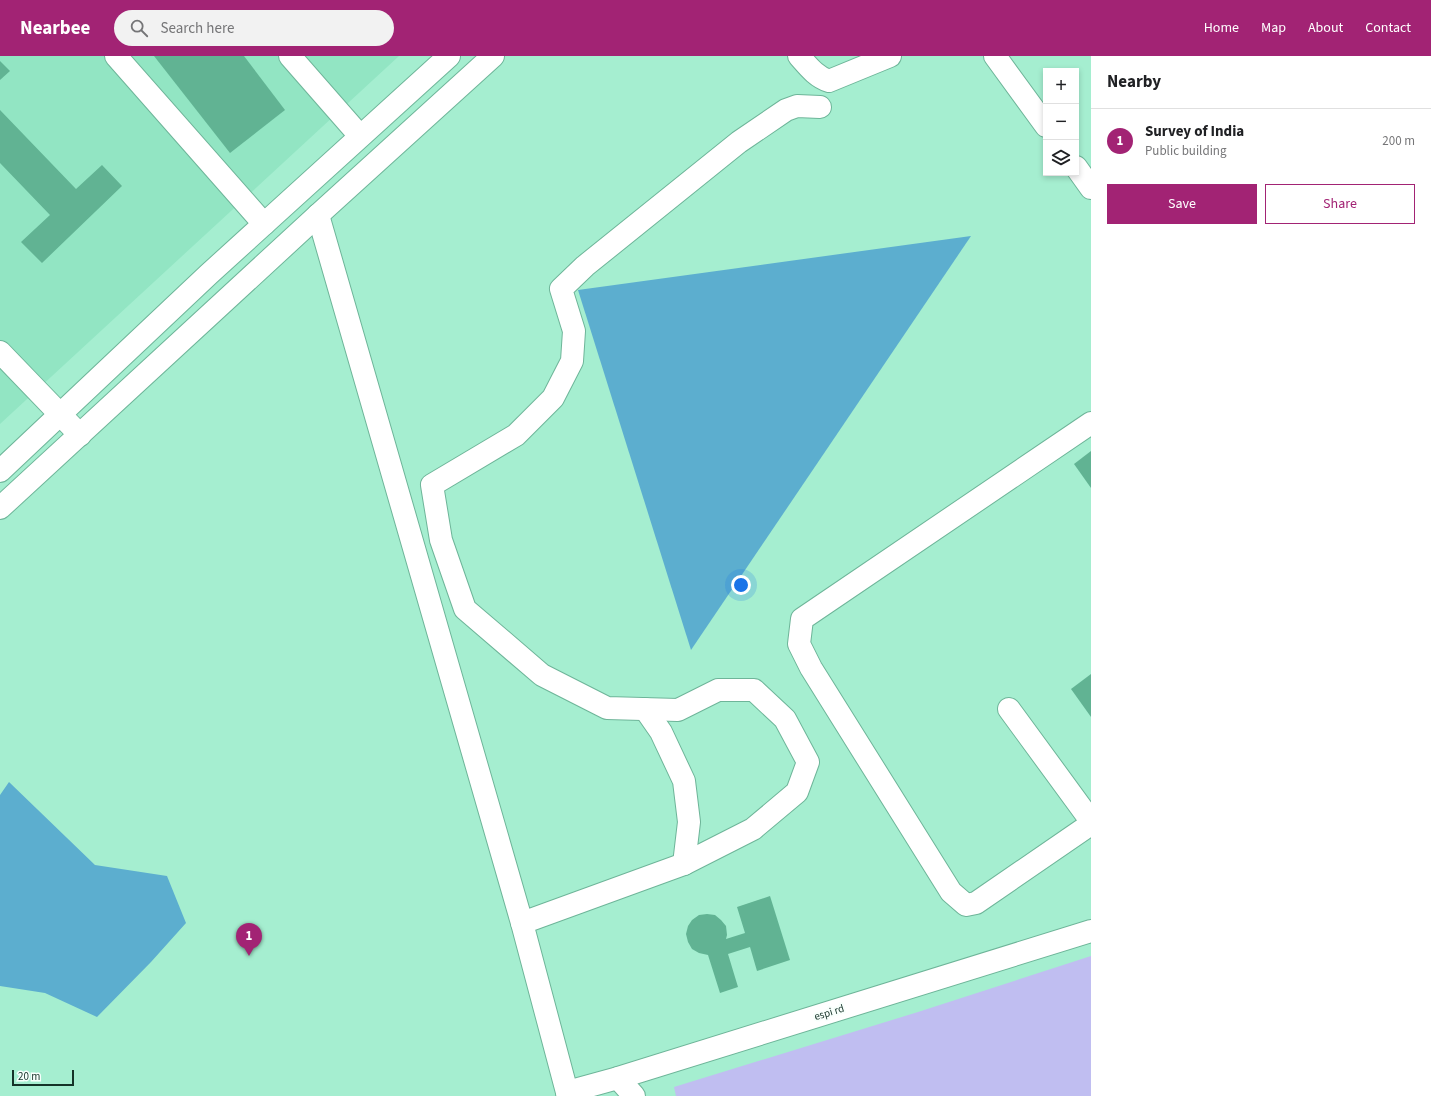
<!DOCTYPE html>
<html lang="en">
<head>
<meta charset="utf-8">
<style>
  body { margin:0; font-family:"Source Sans 3",sans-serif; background:#f2f2f2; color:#202124 }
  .controls { position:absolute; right:12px; top:12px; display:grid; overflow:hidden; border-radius:0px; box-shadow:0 2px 6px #0003 }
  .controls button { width:36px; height:36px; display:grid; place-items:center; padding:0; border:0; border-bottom:1px solid #e0e0e0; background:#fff; color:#202124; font:20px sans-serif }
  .scale { position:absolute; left:12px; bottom:10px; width:62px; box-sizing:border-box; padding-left:4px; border:2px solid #153328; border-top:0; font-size:11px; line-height:14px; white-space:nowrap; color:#153328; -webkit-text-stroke:3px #f8fffc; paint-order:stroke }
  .you { position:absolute; left:741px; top:529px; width:14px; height:14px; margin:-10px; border:3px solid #fff; border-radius:50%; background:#1a73e8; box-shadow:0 0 0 6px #1a73e833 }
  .badge { display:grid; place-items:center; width:26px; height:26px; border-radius:50%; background:#a22374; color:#fff; font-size:13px; font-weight:700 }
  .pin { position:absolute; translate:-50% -33px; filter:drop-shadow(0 1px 2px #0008) }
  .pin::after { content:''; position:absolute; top:21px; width:14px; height:12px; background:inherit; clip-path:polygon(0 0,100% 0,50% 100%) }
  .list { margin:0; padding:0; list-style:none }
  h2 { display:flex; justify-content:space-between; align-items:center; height:52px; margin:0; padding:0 16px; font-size:17px }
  h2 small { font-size:13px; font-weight:400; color:#757577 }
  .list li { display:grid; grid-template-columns:26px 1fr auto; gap:12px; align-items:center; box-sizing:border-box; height:64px; padding:0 16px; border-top:1px solid #e0e0e0 }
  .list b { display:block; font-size:15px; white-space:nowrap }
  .list p { margin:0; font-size:13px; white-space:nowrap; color:#757577 }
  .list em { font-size:13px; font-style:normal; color:#757577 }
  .actions { display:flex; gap:8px; padding:12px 16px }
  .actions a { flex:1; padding:9px 0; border:1px solid #a22374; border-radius:0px; text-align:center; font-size:14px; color:#a22374 }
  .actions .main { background:#a22374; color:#fff }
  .icon { flex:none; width:22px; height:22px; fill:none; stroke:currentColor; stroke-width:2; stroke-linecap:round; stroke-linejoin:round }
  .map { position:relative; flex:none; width:1091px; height:1040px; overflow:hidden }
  header { display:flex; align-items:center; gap:24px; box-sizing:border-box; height:56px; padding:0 20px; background:#a22374; color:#fff }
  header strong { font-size:19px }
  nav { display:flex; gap:22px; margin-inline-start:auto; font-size:14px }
  .search { width:280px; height:36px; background:#f2f2f2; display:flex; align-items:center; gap:10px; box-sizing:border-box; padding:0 14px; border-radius:22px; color:#757577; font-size:15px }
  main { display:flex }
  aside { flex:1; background:#fff }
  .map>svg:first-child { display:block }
  .built { fill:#92e5c3 }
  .green { fill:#c0bef1 }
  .water { fill:#5caecf }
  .building { fill:#61b393 }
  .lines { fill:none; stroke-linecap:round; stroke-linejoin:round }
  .minor-casing { stroke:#6eb599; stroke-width:24 }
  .highway-casing { stroke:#6eb599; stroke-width:24 }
  .minor { stroke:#fff; stroke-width:22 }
  .highway { stroke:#fff; stroke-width:22 }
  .labels { text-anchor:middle; stroke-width:4; stroke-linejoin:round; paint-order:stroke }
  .street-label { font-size:11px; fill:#153328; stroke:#f8fffc }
</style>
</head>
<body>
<header>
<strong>Nearbee</strong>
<div class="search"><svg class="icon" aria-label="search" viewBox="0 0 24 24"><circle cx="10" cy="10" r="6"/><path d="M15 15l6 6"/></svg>Search here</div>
<nav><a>Home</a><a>Map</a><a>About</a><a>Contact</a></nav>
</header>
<main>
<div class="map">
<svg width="1091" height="1040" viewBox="0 0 1091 1040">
  <rect width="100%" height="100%" fill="#a5eed0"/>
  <polygon class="built" points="0,0 399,0 0,368"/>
  <polygon class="green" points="1091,900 1091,1040 676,1040 674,1031 918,956"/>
  <g class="water">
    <polygon points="971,180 691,594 578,234"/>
    <polygon points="9,726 95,809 167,820 186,867 151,906 97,961 45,937 0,930 0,739"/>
  </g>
  <g class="building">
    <polygon points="154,0 244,0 285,54 230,97"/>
    <polygon points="0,5 10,15 0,24"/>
    <polygon points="0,54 76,133 102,109 122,130 42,207 21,186 50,159 0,107"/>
    <polygon points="1091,395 1091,432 1074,408"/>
    <polygon points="1091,618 1091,661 1071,633"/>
    <polygon points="770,840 790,904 757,915 750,891 728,898 738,931 720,937 708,899 699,897 692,893 688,886 686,878 688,870 692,864 699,859 707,858 715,859 721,864 726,870 727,879 726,883 745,877 737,851"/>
  </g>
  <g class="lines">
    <g class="minor-casing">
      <g id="minor">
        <polyline points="116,0 264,168"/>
        <polyline points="290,0 360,80"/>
        <path d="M799,0c9,10 17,21 30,25l61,-25"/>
        <polyline points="995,0 1046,70"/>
        <polyline points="1076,111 1091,132"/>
        <polyline points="318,159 522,867 568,1040"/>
        <polyline points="0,296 80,379"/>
        <polyline points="1091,367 802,563 799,588 811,612 951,836 966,849 976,847 1091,768"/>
        <polyline points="645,653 661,676 684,725 689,766 684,808"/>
        <polyline points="1009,653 1091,765"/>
        <polyline points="522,867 684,808 753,773 797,736 808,706 785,663 754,634 718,634 678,654 607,652 542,619 465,553 441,484 432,429 516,379 553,342 572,305 574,275 561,233 585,210 739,86 786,54 797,50 820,51"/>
        <polyline points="618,1022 634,1040"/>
        <polyline points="567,1036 618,1022 1091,875"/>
      </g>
    </g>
    <g class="highway-casing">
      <g id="highway">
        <polyline points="0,415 209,218 449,0"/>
        <polyline points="0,452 318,159 493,0"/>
      </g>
    </g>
    <use href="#minor" class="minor"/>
    <use href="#highway" class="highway"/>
  </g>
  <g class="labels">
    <g class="street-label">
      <text transform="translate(829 956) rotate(-17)" y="4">espi rd</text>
    </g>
  </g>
</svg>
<div class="controls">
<button>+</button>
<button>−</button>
<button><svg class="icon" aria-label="layers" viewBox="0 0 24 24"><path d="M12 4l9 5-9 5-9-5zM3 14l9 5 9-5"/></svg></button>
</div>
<div class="scale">20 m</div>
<div class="you"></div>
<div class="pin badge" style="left:249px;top:900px">1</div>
</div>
<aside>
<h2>Nearby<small></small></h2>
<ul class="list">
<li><span class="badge">1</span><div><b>Survey of India</b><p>Public building</p></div><em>200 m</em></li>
</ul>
<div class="actions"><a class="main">Save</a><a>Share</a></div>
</aside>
</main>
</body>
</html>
